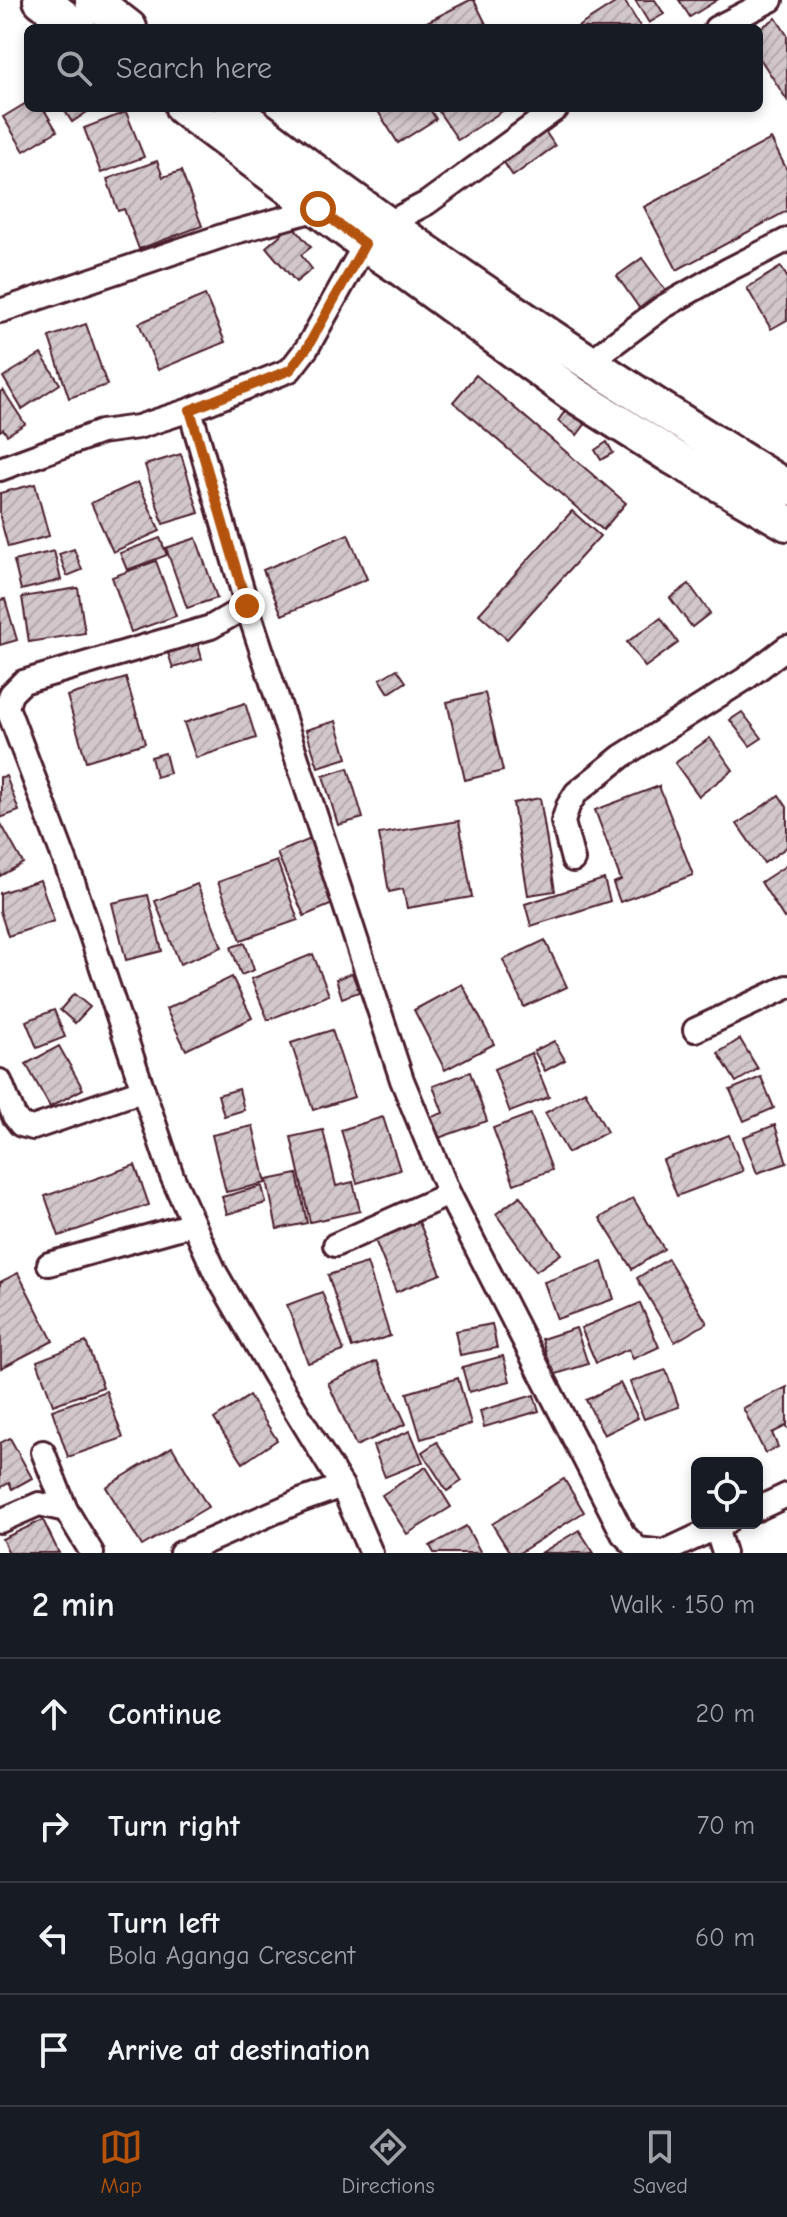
<!DOCTYPE html>
<html lang="en">
<head>
<meta charset="utf-8">
<style>
  body { margin:0; font-family:"Comic Neue",sans-serif; background:#20242c; color:#f1f3f6 }
  .controls { position:absolute; right:24px; bottom:24px; display:grid; overflow:hidden; border-radius:12px; box-shadow:0 4px 12px #0003 }
  .controls button { width:72px; height:72px; display:grid; place-items:center; padding:0; border:0; border-bottom:2px solid #363941; background:#171b24; color:#f1f3f6; font:40px sans-serif }
  .stop { position:absolute; width:24px; height:24px; margin:-18px; border:6px solid #b45309; border-radius:50%; background:#fff }
  .stop.end { background:#b45309; border-color:#fff; box-shadow:0 2px 8px #0008 }
  .list { margin:0; padding:0; list-style:none }
  h2 { display:flex; justify-content:space-between; align-items:center; height:104px; margin:0; padding:0 32px; font-size:34px }
  h2 small { font-size:26px; font-weight:400; color:#9ea1a6 }
  .list li { display:grid; grid-template-columns:52px 1fr auto; gap:24px; align-items:center; box-sizing:border-box; height:112px; padding:0 32px; border-top:2px solid #363941 }
  .list b { display:block; font-size:30px; white-space:nowrap }
  .list p { margin:0; font-size:26px; white-space:nowrap; color:#9ea1a6 }
  .list em { font-size:26px; font-style:normal; color:#9ea1a6 }
  .icon { flex:none; width:44px; height:44px; fill:none; stroke:currentColor; stroke-width:2; stroke-linecap:round; stroke-linejoin:round }
  .map { position:relative; flex:none; width:787px; height:1553px; overflow:hidden }
  .search { position:absolute; background:#171b24; box-shadow:0 4px 12px #0003; left:24px; right:24px; top:24px; height:88px; display:flex; align-items:center; gap:20px; box-sizing:border-box; padding:0 28px; border-radius:12px; color:#9ea1a6; font-size:30px }
  .sheet { height:552px; background:#171b24 }
  nav { display:flex; justify-content:space-around; align-items:center; box-sizing:border-box; height:112px; border-top:2px solid #363941; background:#171b24; font-size:22px; color:#9ea1a6 }
  nav a { display:grid; justify-items:center; gap:4px }
  nav .on { color:#b45309 }
  .map>svg:first-child { display:block }
  .building { fill:url(#building-hatch); stroke:#4a1f2b; stroke-width:2 }
  .lines { fill:none; stroke-linecap:round; stroke-linejoin:round }
  .minor-casing { stroke:#4a1f2b; stroke-width:28 }
  .primary-casing { stroke:#4a1f2b; stroke-width:40 }
  .minor { stroke:#fff; stroke-width:22 }
  .primary { stroke:#fff; stroke-width:34 }
  .route { stroke:#b45309; stroke-width:10 }
</style>
</head>
<body>
<div class="map">
<svg width="787" height="1553" viewBox="0 0 787 1553">
  <defs>
    <pattern id="building-hatch" width="6" height="6" patternUnits="userSpaceOnUse" patternTransform="scale(2)"><rect width="6" height="6" fill="#d2c7cb"/><path d="M-1 1l2-2M0 6l6-6M5 7l2-2" fill="none" stroke="#b6aaae"/></pattern>
  </defs>
  <rect width="100%" height="100%" fill="#fff"/>
  <filter id="ink" filterUnits="userSpaceOnUse"><feTurbulence type="fractalNoise" baseFrequency=".0125" numOctaves="2"/><feDisplacementMap in="SourceGraphic" scale="16" xChannelSelector="R" yChannelSelector="G"/><feConvolveMatrix kernelMatrix="1 2 1 2 8 2 1 2 1" color-interpolation-filters="sRGB"/></filter>
  <g filter="url(#ink)">
    <g class="building">
      <polygon points="470,0 474,0 488,28 428,28 425,23"/>
      <polygon points="620,0 624,0 641,28 576,28"/>
      <polygon points="635,0 655,0 664,14 649,23"/>
      <polygon points="679,0 717,0 690,17"/>
      <polygon points="776,18 787,35 787,100 759,57 759,29"/>
      <polygon points="28,102 28,108 43,108 57,131 24,151 3,117"/>
      <polygon points="63,108 93,108 72,122"/>
      <polygon points="376,108 429,108 436,119 398,143"/>
      <polygon points="445,108 507,108 458,140 439,112"/>
      <polygon points="126,112 144,157 101,173 84,128"/>
      <polygon points="545,131 555,146 513,176 503,161"/>
      <polygon points="771,139 787,170 787,211 677,270 644,207"/>
      <polygon points="157,161 163,177 181,171 202,226 139,249 124,209 118,211 107,179"/>
      <polygon points="292,225 311,247 301,255 312,269 296,282 266,247"/>
      <polygon points="642,258 668,294 642,312 617,276"/>
      <polygon points="781,267 787,277 787,320 771,329 747,288"/>
      <polygon points="205,295 225,342 158,370 139,323"/>
      <polygon points="86,324 107,385 69,398 49,337"/>
      <polygon points="41,354 60,384 22,409 3,377"/>
      <polygon points="476,375 626,503 603,530 453,402"/>
      <polygon points="3,390 25,424 7,435 3,429 0,431 0,392"/>
      <polygon points="567,408 587,422 577,435 558,421"/>
      <polygon points="607,442 613,453 601,460 595,450"/>
      <polygon points="181,454 199,513 163,524 145,465"/>
      <polygon points="138,482 160,531 113,552 91,503"/>
      <polygon points="35,484 49,536 8,547 0,517 0,493"/>
      <polygon points="572,511 600,536 507,639 479,614"/>
      <polygon points="348,534 367,579 282,615 263,570"/>
      <polygon points="160,538 167,555 127,570 120,553"/>
      <polygon points="196,538 217,598 187,608 166,548"/>
      <polygon points="74,549 82,570 67,576 59,554"/>
      <polygon points="54,551 61,580 21,590 14,561"/>
      <polygon points="156,561 176,616 131,632 112,577"/>
      <polygon points="689,584 710,613 692,627 670,598"/>
      <polygon points="78,588 85,633 29,642 22,597"/>
      <polygon points="5,599 17,640 0,645 0,600"/>
      <polygon points="661,618 678,643 645,667 627,642"/>
      <polygon points="198,644 202,659 173,668 168,653"/>
      <polygon points="397,669 406,682 389,693 380,679"/>
      <polygon points="126,678 145,743 86,761 67,696"/>
      <polygon points="485,693 503,771 465,780 447,702"/>
      <polygon points="245,703 256,738 196,758 184,723"/>
      <polygon points="742,712 762,738 750,746 730,720"/>
      <polygon points="336,721 347,758 318,767 306,730"/>
      <polygon points="710,738 733,770 699,796 675,763"/>
      <polygon points="165,753 170,773 156,777 151,757"/>
      <polygon points="348,768 363,818 338,825 323,776"/>
      <polygon points="6,776 19,811 0,818 0,777"/>
      <polygon points="659,786 693,875 620,902 613,883 621,880 595,810"/>
      <polygon points="779,795 787,807 787,847 764,863 737,824"/>
      <polygon points="540,798 555,891 528,895 513,803"/>
      <polygon points="459,821 472,897 407,908 403,889 389,892 379,834"/>
      <polygon points="0,822 23,863 0,876"/>
      <polygon points="313,838 340,901 304,916 277,853"/>
      <polygon points="277,861 298,920 241,940 218,882"/>
      <polygon points="787,865 787,916 784,918 761,882"/>
      <polygon points="604,879 610,901 531,926 525,904"/>
      <polygon points="40,880 54,921 8,936 0,911 0,893"/>
      <polygon points="197,884 222,947 180,964 155,901"/>
      <polygon points="148,895 162,951 126,960 112,903"/>
      <polygon points="545,940 567,987 524,1007 503,960"/>
      <polygon points="245,943 254,970 241,975 231,947"/>
      <polygon points="313,954 329,995 268,1020 251,979"/>
      <polygon points="352,973 359,992 342,998 336,979"/>
      <polygon points="232,977 252,1018 186,1050 166,1009"/>
      <polygon points="462,984 494,1044 445,1070 414,1010"/>
      <polygon points="74,994 90,1007 75,1023 60,1010"/>
      <polygon points="54,1010 65,1037 37,1048 26,1021"/>
      <polygon points="332,1030 354,1097 313,1110 291,1043"/>
      <polygon points="740,1039 758,1069 736,1082 718,1053"/>
      <polygon points="554,1041 565,1060 545,1071 534,1051"/>
      <polygon points="59,1046 83,1089 50,1107 26,1064"/>
      <polygon points="531,1053 549,1097 510,1112 494,1069"/>
      <polygon points="470,1072 487,1121 433,1140 426,1119 443,1113 433,1086"/>
      <polygon points="761,1077 774,1108 744,1121 730,1090"/>
      <polygon points="239,1089 244,1110 224,1116 218,1095"/>
      <polygon points="585,1091 607,1132 568,1153 545,1113"/>
      <polygon points="531,1114 552,1170 514,1184 493,1128"/>
      <polygon points="383,1117 400,1170 357,1183 341,1130"/>
      <polygon points="775,1125 787,1163 757,1173 743,1137"/>
      <polygon points="253,1126 266,1183 226,1192 212,1135"/>
      <polygon points="323,1130 336,1186 353,1182 360,1211 310,1222 291,1137"/>
      <polygon points="729,1135 743,1171 677,1196 663,1160"/>
      <polygon points="135,1165 149,1205 59,1236 45,1196"/>
      <polygon points="297,1174 307,1223 277,1229 267,1180"/>
      <polygon points="262,1186 266,1203 227,1214 222,1197"/>
      <polygon points="520,1196 561,1254 536,1271 496,1214"/>
      <polygon points="633,1198 664,1249 632,1269 600,1218"/>
      <polygon points="419,1222 441,1274 396,1292 375,1240"/>
      <polygon points="668,1259 707,1323 675,1342 637,1278"/>
      <polygon points="602,1262 614,1299 557,1319 544,1282"/>
      <polygon points="367,1263 390,1336 352,1348 328,1275"/>
      <polygon points="18,1273 53,1341 1,1368 0,1282"/>
      <polygon points="322,1292 344,1351 308,1363 287,1305"/>
      <polygon points="640,1303 659,1347 633,1359 629,1349 596,1363 581,1328"/>
      <polygon points="492,1324 497,1348 460,1355 455,1331"/>
      <polygon points="576,1328 588,1364 553,1375 542,1339"/>
      <polygon points="86,1342 103,1387 53,1405 37,1361"/>
      <polygon points="503,1356 510,1381 469,1392 462,1367"/>
      <polygon points="377,1361 406,1424 356,1446 328,1383"/>
      <polygon points="666,1370 679,1407 644,1419 630,1382"/>
      <polygon points="458,1378 471,1424 421,1439 407,1393"/>
      <polygon points="620,1383 638,1418 604,1435 586,1400"/>
      <polygon points="787,1387 787,1427 786,1426 772,1433 778,1447 765,1453 743,1408"/>
      <polygon points="106,1391 123,1438 68,1457 52,1410"/>
      <polygon points="534,1395 539,1411 484,1427 480,1411"/>
      <polygon points="249,1396 277,1440 243,1463 214,1419"/>
      <polygon points="410,1431 423,1462 385,1477 373,1446"/>
      <polygon points="10,1438 32,1478 12,1489 9,1483 0,1488 0,1443"/>
      <polygon points="437,1442 462,1481 447,1491 422,1452"/>
      <polygon points="172,1447 208,1507 142,1546 106,1487"/>
      <polygon points="426,1467 451,1507 407,1534 382,1495"/>
      <polygon points="564,1479 584,1512 519,1553 510,1553 492,1524"/>
      <polygon points="43,1520 59,1553 9,1553 2,1539"/>
      <polygon points="466,1526 481,1553 434,1553 430,1546"/>
      <polygon points="579,1530 594,1553 541,1553"/>
    </g>
    <g class="lines">
      <g class="minor-casing">
        <g id="minor">
          <polyline points="716,28 771,0"/>
          <polyline points="0,311 228,234 318,209"/>
          <polyline points="588,363 663,307 728,270 787,240"/>
          <polyline points="190,410 247,606 402,1080 449,1194 623,1534 638,1549 664,1552 726,1523"/>
          <polyline points="0,469 101,432 138,427 190,410 290,370 307,348 365,244 385,225 427,203 557,108"/>
          <polyline points="247,606 211,627 23,682 11,694 7,707 72,879 172,1176 215,1272 274,1375 342,1486 371,1553"/>
          <polyline points="573,860 563,822 568,806 576,793 622,756 745,679 787,647"/>
          <polyline points="695,1030 787,987"/>
          <polyline points="0,1081 14,1116 21,1125 33,1128 143,1090"/>
          <polyline points="335,1245 449,1194"/>
          <polyline points="49,1264 193,1224"/>
          <polyline points="43,1452 66,1510"/>
          <polyline points="757,1509 787,1495"/>
          <polyline points="0,1521 39,1504 66,1510 92,1553"/>
          <polyline points="716,1528 724,1553"/>
          <polyline points="181,1553 300,1501 342,1486"/>
        </g>
      </g>
      <g class="primary-casing">
        <g id="primary">
          <polyline points="41,0 78,28"/>
          <polyline points="93,0 129,28"/>
          <polyline points="183,108 365,244 398,266 572,393 673,457 787,523"/>
          <path d="M231,108c177,138 364,262 556,380"/>
        </g>
      </g>
      <use href="#minor" class="minor"/>
      <use href="#primary" class="primary"/>
    </g>
  </g>
  <g class="lines" filter="url(#ink)">
    <polyline class="route" points="247,606 190,410 290,370 307,348 365,244 318,209"/>
  </g>
</svg>
<div class="controls">
<button><svg class="icon" aria-label="locate" viewBox="0 0 24 24"><circle cx="12" cy="12" r="6"/><path d="M12 2v4M12 18v4M2 12h4M18 12h4"/></svg></button>
</div>
<div class="stop" style="left:318px;top:209px"></div>
<div class="stop end" style="left:247px;top:606px"></div>
<div class="search"><svg class="icon" aria-label="search" viewBox="0 0 24 24"><circle cx="10" cy="10" r="6"/><path d="M15 15l6 6"/></svg>Search here</div>
</div>
<section class="sheet">
<h2>2 min<small>Walk · 150 m</small></h2>
<ul class="list">
<li><svg class="icon" aria-label="ahead" viewBox="0 0 24 24"><path d="M12 20V5M6 11l6-6 6 6"/></svg><div><b>Continue</b></div><em>20 m</em></li>
<li><svg class="icon" aria-label="right" viewBox="0 0 24 24"><path d="M7 20v-9h11M14 6l5 5-5 5"/></svg><div><b>Turn right</b></div><em>70 m</em></li>
<li><svg class="icon" aria-label="left" viewBox="0 0 24 24"><path d="M17 20v-9H6M10 6l-5 5 5 5"/></svg><div><b>Turn left</b><p>Bola Aganga Crescent</p></div><em>60 m</em></li>
<li><svg class="icon" aria-label="arrive" viewBox="0 0 24 24"><path d="M6 21V4h12l-3 4 3 4H6"/></svg><div><b>Arrive at destination</b></div></li>
</ul>
</section>
<nav>
<a class="on"><svg class="icon" aria-label="map" viewBox="0 0 24 24"><path d="M3 6l6-2 6 2 6-2v14l-6 2-6-2-6 2zM9 4v14M15 6v14"/></svg>Map</a>
<a><svg class="icon" aria-label="directions" viewBox="0 0 24 24"><path d="M12 3l9 9-9 9-9-9zM9 14v-3h6M13 9l2 2-2 2"/></svg>Directions</a>
<a><svg class="icon" aria-label="saved" viewBox="0 0 24 24"><path d="M7 4h10v16l-5-4-5 4z"/></svg>Saved</a>
</nav>
</body>
</html>
